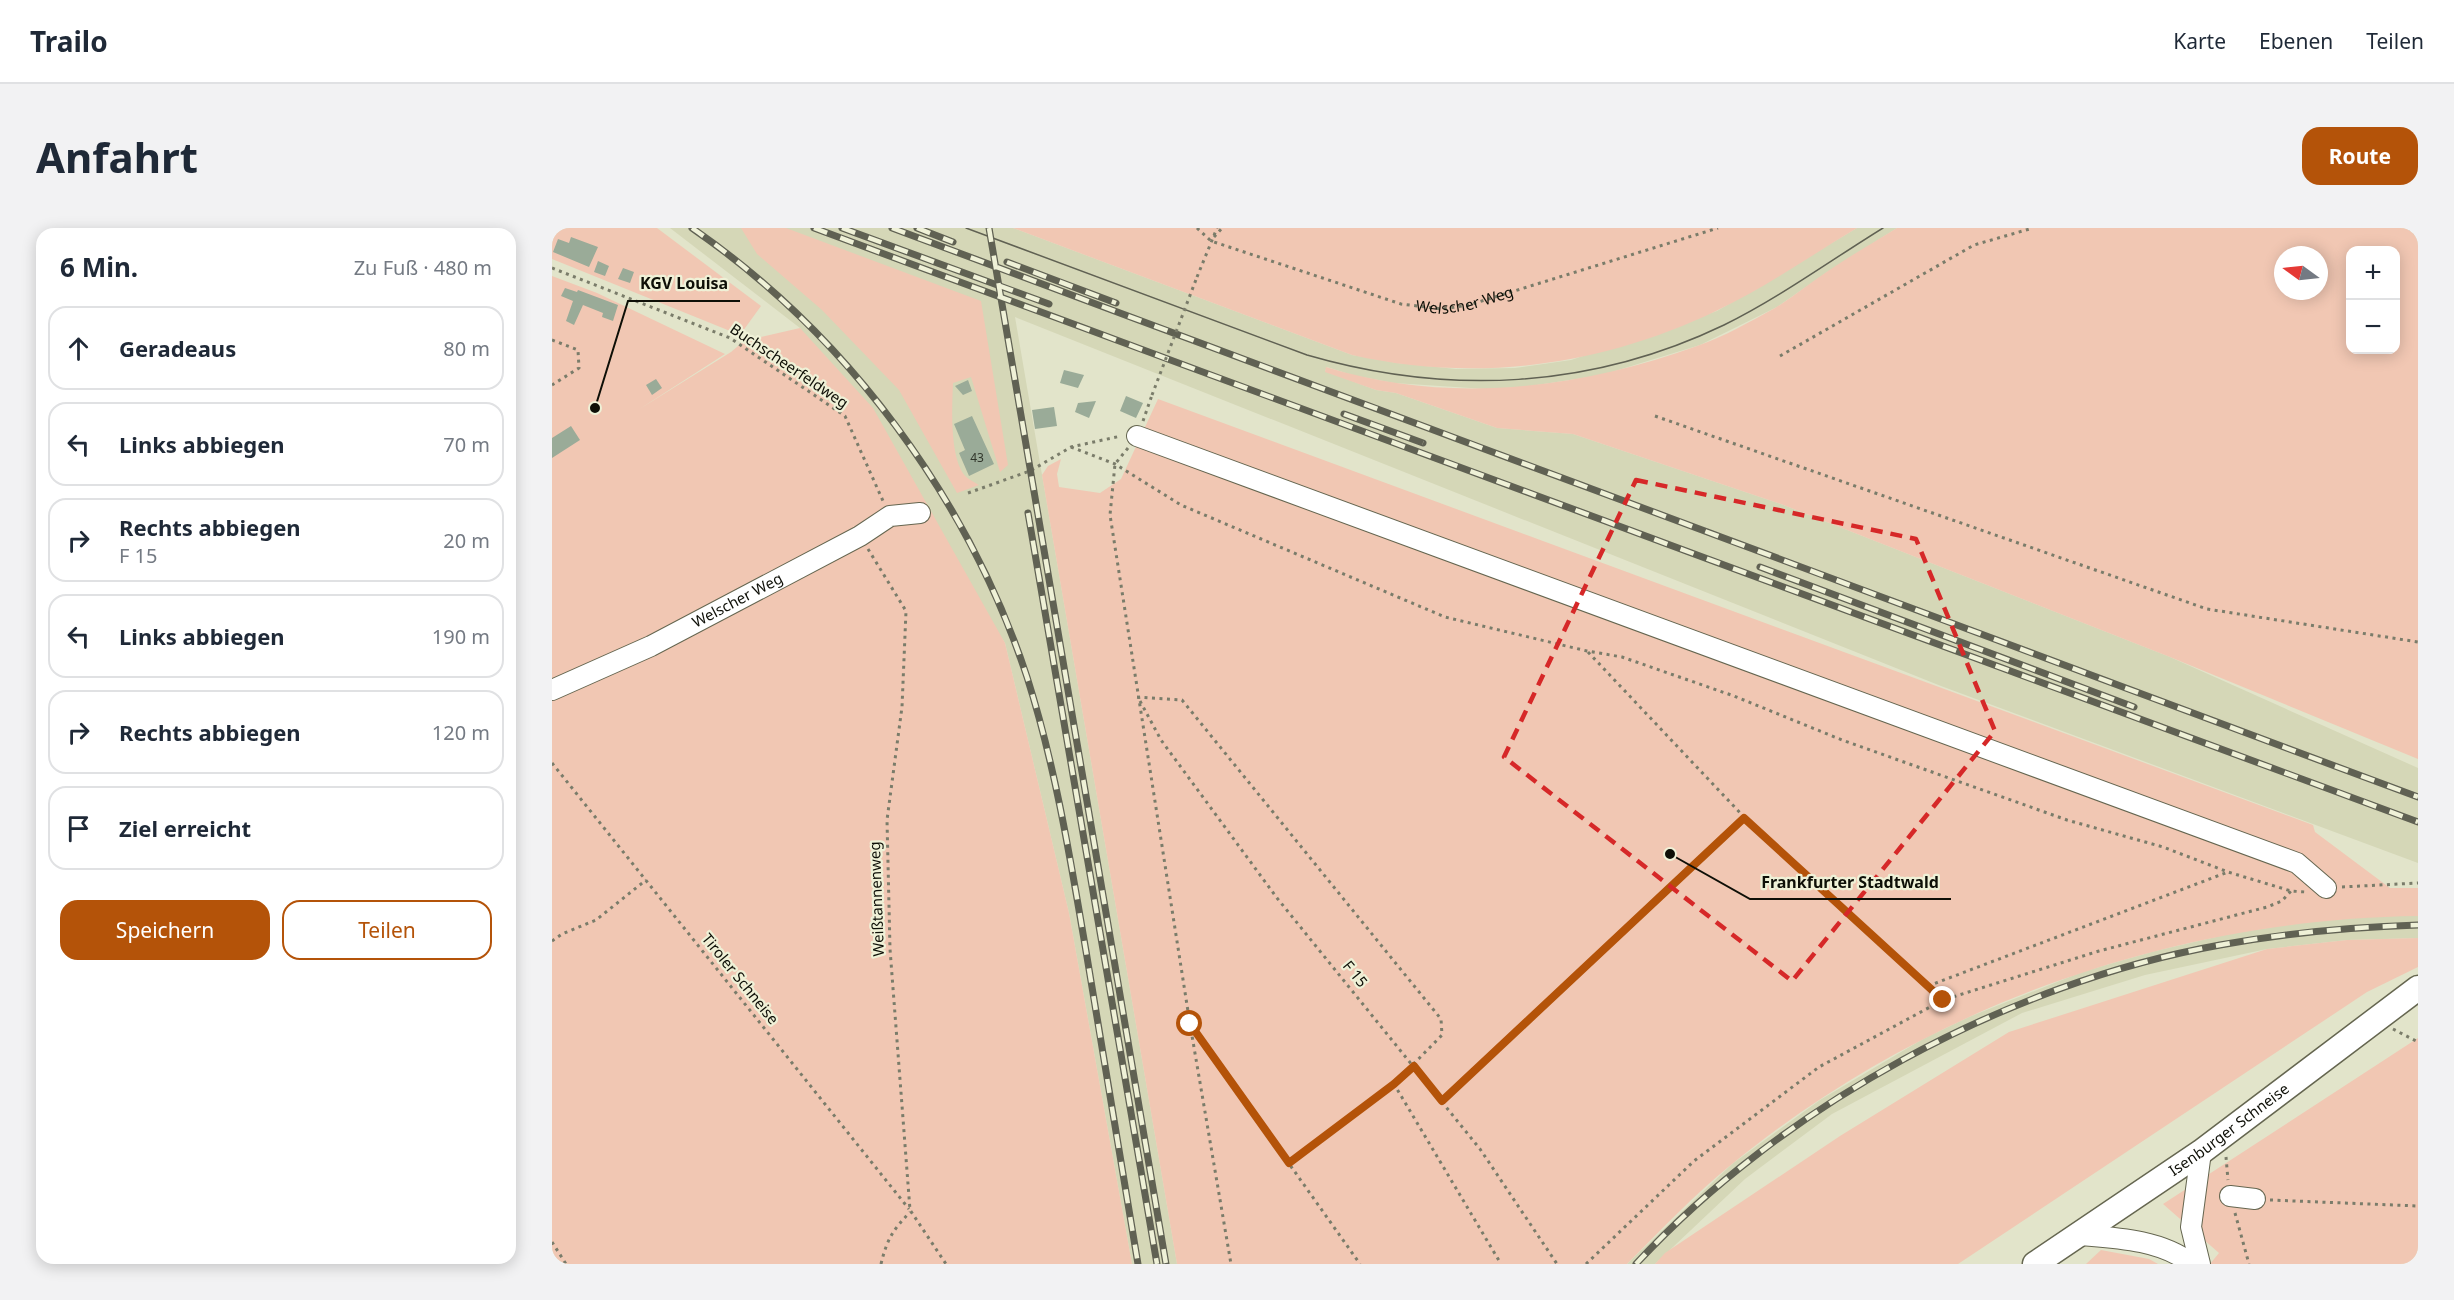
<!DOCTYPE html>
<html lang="de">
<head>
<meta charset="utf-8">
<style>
  body { margin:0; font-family:"Noto Sans",sans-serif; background:#f2f2f3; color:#1f2937 }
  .controls { position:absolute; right:18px; top:18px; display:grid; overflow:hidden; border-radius:12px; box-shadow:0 3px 15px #0003 }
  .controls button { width:54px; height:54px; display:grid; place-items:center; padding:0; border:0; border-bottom:2px solid #e0e1e3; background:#fff; color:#1f2937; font:30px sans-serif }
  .compass { position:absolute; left:1722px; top:18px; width:54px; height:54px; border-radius:50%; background:#fff; box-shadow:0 3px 15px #0003; rotate:285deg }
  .stop { position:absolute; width:18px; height:18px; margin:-14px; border:4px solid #b45309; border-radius:50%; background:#fff }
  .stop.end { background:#b45309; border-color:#fff; box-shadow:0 2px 6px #0008 }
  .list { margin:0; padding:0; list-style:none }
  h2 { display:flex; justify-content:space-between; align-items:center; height:78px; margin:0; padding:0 24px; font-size:26px }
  h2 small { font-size:20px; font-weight:400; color:#747a83 }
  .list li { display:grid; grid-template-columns:39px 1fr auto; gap:18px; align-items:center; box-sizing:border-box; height:84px; margin:0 12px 12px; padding:0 12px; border:2px solid #e0e1e3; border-radius:18px }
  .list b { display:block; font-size:22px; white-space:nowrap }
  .list p { margin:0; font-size:20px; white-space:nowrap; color:#747a83 }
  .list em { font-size:20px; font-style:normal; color:#747a83 }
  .actions { display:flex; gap:12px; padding:18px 24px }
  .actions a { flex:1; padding:14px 0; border:2px solid #b45309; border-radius:18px; text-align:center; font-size:21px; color:#b45309 }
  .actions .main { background:#b45309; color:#fff }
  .icon { flex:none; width:33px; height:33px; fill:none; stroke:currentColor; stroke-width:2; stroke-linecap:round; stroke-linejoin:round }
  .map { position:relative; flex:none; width:1866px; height:1036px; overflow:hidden; border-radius:18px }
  header { display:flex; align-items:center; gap:36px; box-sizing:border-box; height:84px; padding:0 30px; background:#fff; border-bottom:2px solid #e0e1e3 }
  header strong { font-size:28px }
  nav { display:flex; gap:33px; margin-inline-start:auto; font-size:21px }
  .intro { display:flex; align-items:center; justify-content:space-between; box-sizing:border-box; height:144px; padding:0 36px }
  h1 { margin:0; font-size:42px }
  .button { padding:15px 27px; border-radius:18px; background:#b45309; color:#fff; font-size:21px; font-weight:700 }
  main { display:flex; gap:36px; padding:0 36px }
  aside { flex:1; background:#fff; border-radius:18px; box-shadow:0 3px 15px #0003 }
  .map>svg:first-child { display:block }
  .built { fill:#d5d7b7 }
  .green { fill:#f1c7b3; fill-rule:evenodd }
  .building { fill:#9aab98 }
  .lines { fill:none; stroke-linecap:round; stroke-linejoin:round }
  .minor-casing { stroke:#656650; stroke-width:22 }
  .major-casing { stroke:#656650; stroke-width:27 }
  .path { stroke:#7a7c6a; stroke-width:3; stroke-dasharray:3 4.5; stroke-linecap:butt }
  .minor { stroke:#fff; stroke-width:20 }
  .major { stroke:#fff; stroke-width:24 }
  .tram { stroke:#606153; stroke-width:1.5 }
  .rail-casing { stroke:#606153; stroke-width:7 }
  .rail { stroke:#eff1d7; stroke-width:4.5; stroke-dasharray:14; stroke-linecap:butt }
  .path-bridge { stroke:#7a7c6a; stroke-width:3; stroke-dasharray:3 4.5; stroke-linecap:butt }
  .route { stroke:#b45309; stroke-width:8 }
  .marked { fill:none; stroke:#d62828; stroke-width:4.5; stroke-dasharray:12 8; stroke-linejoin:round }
  .labels { text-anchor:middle; stroke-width:4.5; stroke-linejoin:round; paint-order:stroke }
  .number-label { font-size:12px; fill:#31362b }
  .street-label { font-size:15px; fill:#0e0f07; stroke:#eff1d7 }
  .leader { fill:none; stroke:#0e0f07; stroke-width:2 }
  .callout-dot { fill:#0e0f07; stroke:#eff1d7; stroke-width:2 }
  .callout-label { font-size:16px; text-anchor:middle; font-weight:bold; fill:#0e0f07; stroke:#eff1d7; stroke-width:4.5; stroke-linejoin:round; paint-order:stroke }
</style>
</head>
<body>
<header>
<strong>Trailo</strong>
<nav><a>Karte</a><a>Ebenen</a><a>Teilen</a></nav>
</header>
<div class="intro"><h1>Anfahrt</h1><a class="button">Route</a></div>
<main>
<aside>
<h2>6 Min.<small>Zu Fuß · 480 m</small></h2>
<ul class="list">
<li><svg class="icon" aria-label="ahead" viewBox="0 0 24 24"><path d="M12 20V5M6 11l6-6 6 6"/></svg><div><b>Geradeaus</b></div><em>80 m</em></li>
<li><svg class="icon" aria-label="left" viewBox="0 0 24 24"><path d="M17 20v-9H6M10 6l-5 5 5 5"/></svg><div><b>Links abbiegen</b></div><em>70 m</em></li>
<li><svg class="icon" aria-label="right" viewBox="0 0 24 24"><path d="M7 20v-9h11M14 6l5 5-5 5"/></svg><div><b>Rechts abbiegen</b><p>F 15</p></div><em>20 m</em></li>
<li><svg class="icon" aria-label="left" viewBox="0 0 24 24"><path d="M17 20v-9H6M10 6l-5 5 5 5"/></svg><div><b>Links abbiegen</b></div><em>190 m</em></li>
<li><svg class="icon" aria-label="right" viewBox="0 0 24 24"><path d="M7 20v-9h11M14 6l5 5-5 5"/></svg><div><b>Rechts abbiegen</b></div><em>120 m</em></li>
<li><svg class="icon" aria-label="arrive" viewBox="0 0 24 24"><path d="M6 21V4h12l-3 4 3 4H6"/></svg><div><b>Ziel erreicht</b></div></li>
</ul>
<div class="actions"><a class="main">Speichern</a><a>Teilen</a></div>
</aside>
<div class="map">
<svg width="1866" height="1036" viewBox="0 0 1866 1036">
  <rect width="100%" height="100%" fill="#e2e4ca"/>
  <g class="built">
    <polygon points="118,0 461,0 800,127 845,135 904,141 963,140 1019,132 1165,83 1305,0 1345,0 1277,43 1225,79 1148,117 1050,147 972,159 934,161 842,155 800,147 775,139 773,143 824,162 844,165 945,200 1021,206 1229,276 1618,429 1866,540 1866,635 1389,458 463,89 625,1036 580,1036 517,685 453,415 248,100"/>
    <polygon points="1823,688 1866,688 1866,710 1795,712 1715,721 1593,747 1470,785 1280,886 1193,951 1103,1036 1075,1036 1180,936 1268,872 1371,811 1417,789 1530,744 1603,723 1677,706 1748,695"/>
  </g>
  <g class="green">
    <polygon points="0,0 105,0 209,78 188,107 0,31"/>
    <path d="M189,0h45l195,73 27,164 -8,7 -29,-95 -18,6c-1,24 -3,65 8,87 4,8 11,11 18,15l-22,8 -58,-103 -77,-80 -65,-56z"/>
    <path d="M461,0h844c-47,28 -92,60 -141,83 -115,55 -240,72 -364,44z"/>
    <path d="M1345,0h521v531l-248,-102 -389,-153 -208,-70 -76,-6 -101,-35 -20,-3 -51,-18 1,-5c122,38 253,22 371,-21 27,-9 54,-25 78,-38 18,-11 35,-25 53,-37 22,-15 46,-29 69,-43zM1798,22h46v100h-46zM1731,27h36v36h-36z"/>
    <polygon points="0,48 45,65 173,126 86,182 179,124 192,113 248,100 321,180 453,415 517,685 580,1036 0,1036"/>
    <path d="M606,171l1155,426 2,7 75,56h28v28c-247,3 -494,91 -686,248 -37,30 -71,66 -105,100h-450l-135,-789 6,-9 13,-7 -4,15 2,13 41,6 21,-14z"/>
    <polygon points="1866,710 1866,739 1815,764 1406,1036 1103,1036 1113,1025 1288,908 1457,804 1715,721 1795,712"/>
    <polygon points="1866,810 1866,1036 1658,1036 1667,1025 1611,976"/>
    <polygon points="1549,1022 1597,1031 1606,1036 1534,1036"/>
  </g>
  <g class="building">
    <polygon points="19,9 46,19 37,39 1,24 6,11 17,15"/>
    <polygon points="46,33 57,38 53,48 42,44"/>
    <polygon points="71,40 82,44 78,55 66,51"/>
    <polygon points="13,60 25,64 26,62 66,77 61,93 50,89 51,85 31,77 22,97 14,93 21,73 9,68"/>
    <polygon points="512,142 532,147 526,160 508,155"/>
    <polygon points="104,151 110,160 100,167 94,157"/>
    <polygon points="416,152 420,163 411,167 403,158"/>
    <polygon points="574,168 591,175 584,190 568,183"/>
    <polygon points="544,173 537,190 523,184 526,175"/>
    <polygon points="502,179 505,198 483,201 480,182"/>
    <polygon points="420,188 442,236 417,248 407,225 413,222 402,196"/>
    <polygon points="19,198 28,212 0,230 0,210"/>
  </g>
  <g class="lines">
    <g class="minor-casing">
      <g id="minor">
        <polyline points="585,208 1745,635 1774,660"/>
        <path id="s2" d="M0,462l99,-44 209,-110 30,-20 30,-3"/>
        <polyline points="1678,968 1703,971"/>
        <path d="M1528,1007c38,3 81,5 112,29"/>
        <polyline points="1648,1036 1639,999 1649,924"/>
      </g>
    </g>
    <g class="major-casing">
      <g id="major">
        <path id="s3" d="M1483,1036l166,-112 217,-164"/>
      </g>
    </g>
    <g class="path">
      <path id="s1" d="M645,0l14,13 190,63 41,5 27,-4 249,-77"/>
      <polyline points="1857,0 1866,8"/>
      <polyline points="662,9 670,0"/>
      <polyline points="0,40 178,110 293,188 331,273"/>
      <polyline points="645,49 665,0"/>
      <polyline points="0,112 26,122 27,140 0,157"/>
      <polyline points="1228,128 1422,17 1481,0"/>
      <polyline points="1103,188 1655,381 1866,414"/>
      <polyline points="591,193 600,167"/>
      <polyline points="519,219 563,236 629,277 893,389 1035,423 1070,429 1182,468 1290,512 1515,592 1611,619 1676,644 1739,663 1754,664"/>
      <polyline points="576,220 563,236 558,287 638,796 679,1036"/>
      <polyline points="416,265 478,243 519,219 569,208"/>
      <polyline points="316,321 354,383 350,479 335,592 338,721 358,982 394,1036"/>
      <polyline points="1036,424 1193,590 1391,772"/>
      <polyline points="585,469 630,472 889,791 890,807 842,856 949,1036"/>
      <polyline points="588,473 609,512 725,670 928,921 1005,1036"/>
      <polyline points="0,535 357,981"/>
      <polyline points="1790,659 1866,655"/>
      <polyline points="0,713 10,706 44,692 94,652"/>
      <polyline points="1376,758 1676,644"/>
      <polyline points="639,797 808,1036"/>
      <polyline points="1841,801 1866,814"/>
      <polyline points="890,873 1193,590"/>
      <polyline points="1674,929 1676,952"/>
      <polyline points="737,935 841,857"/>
      <polyline points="1718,972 1866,978"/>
      <polyline points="1683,985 1697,1036"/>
      <polyline points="0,1014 14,1036"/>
      <path d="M329,1036c6,-25 12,-34 29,-52"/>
      <polyline points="1034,1036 1142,933 1267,839 1391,772 1547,723 1715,679 1730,673 1739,663"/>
    </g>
    <use href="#minor" class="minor"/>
    <use href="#major" class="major"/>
    <path class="tram" d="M414,0l341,127c141,41 284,34 417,-30 55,-27 107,-65 159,-97"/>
    <g class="rail-casing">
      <g id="rail">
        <path d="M140,0c155,107 276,270 335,449 29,91 44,186 60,280 17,103 34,205 51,307"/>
        <polyline points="262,0 1866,594"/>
        <polyline points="290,0 497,76"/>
        <polyline points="340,0 1866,569"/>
        <polyline points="365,0 401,14"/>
        <polyline points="437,0 614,1036"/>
        <polyline points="455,34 564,75"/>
        <polyline points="792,186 871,215"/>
        <polyline points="476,285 605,1036"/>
        <polyline points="1208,339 1582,479"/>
        <path d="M1084,1036c146,-158 372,-281 584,-319 66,-12 131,-18 198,-20"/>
      </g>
    </g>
    <use href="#rail" class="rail"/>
    <polyline class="path-bridge" points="600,167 645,49"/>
  </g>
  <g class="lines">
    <polyline class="route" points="638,796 737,935 842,856 862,838 890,873 1192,590 1391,772"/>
  </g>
  <path class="marked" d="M1084,252l280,59 79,192 -203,250 -288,-224z"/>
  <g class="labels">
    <g class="number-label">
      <text x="425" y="234">43</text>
    </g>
    <g class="street-label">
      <text dy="5" stroke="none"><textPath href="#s1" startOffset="284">Welscher Weg</textPath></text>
      <text transform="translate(237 138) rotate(34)" y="5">Buchscheerfeldweg</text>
      <text dy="5" stroke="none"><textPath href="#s2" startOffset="206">Welscher Weg</textPath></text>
      <text transform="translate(325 671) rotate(-92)" y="5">Weißtannenweg</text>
      <text transform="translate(803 746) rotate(51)" y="5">F 15</text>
      <text transform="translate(188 751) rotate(51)" y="5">Tiroler Schneise</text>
      <text dy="5" stroke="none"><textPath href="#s3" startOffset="236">Isenburger Schneise</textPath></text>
    </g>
  </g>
  <path class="leader" d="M43 180L76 73H188M1118 626L1198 671H1399"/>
  <g class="callout-dot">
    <circle cx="43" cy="180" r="6"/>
    <circle cx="1118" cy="626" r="6"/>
  </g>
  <g class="callout-label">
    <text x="132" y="61">KGV Louisa</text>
    <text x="1298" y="660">Frankfurter Stadtwald</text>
  </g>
</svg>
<div class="controls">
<button>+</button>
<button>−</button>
</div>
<svg class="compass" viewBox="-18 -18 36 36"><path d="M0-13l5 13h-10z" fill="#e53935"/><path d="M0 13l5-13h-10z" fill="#747a83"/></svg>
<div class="stop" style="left:638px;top:796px"></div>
<div class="stop end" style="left:1391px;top:772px"></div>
</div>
</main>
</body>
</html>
